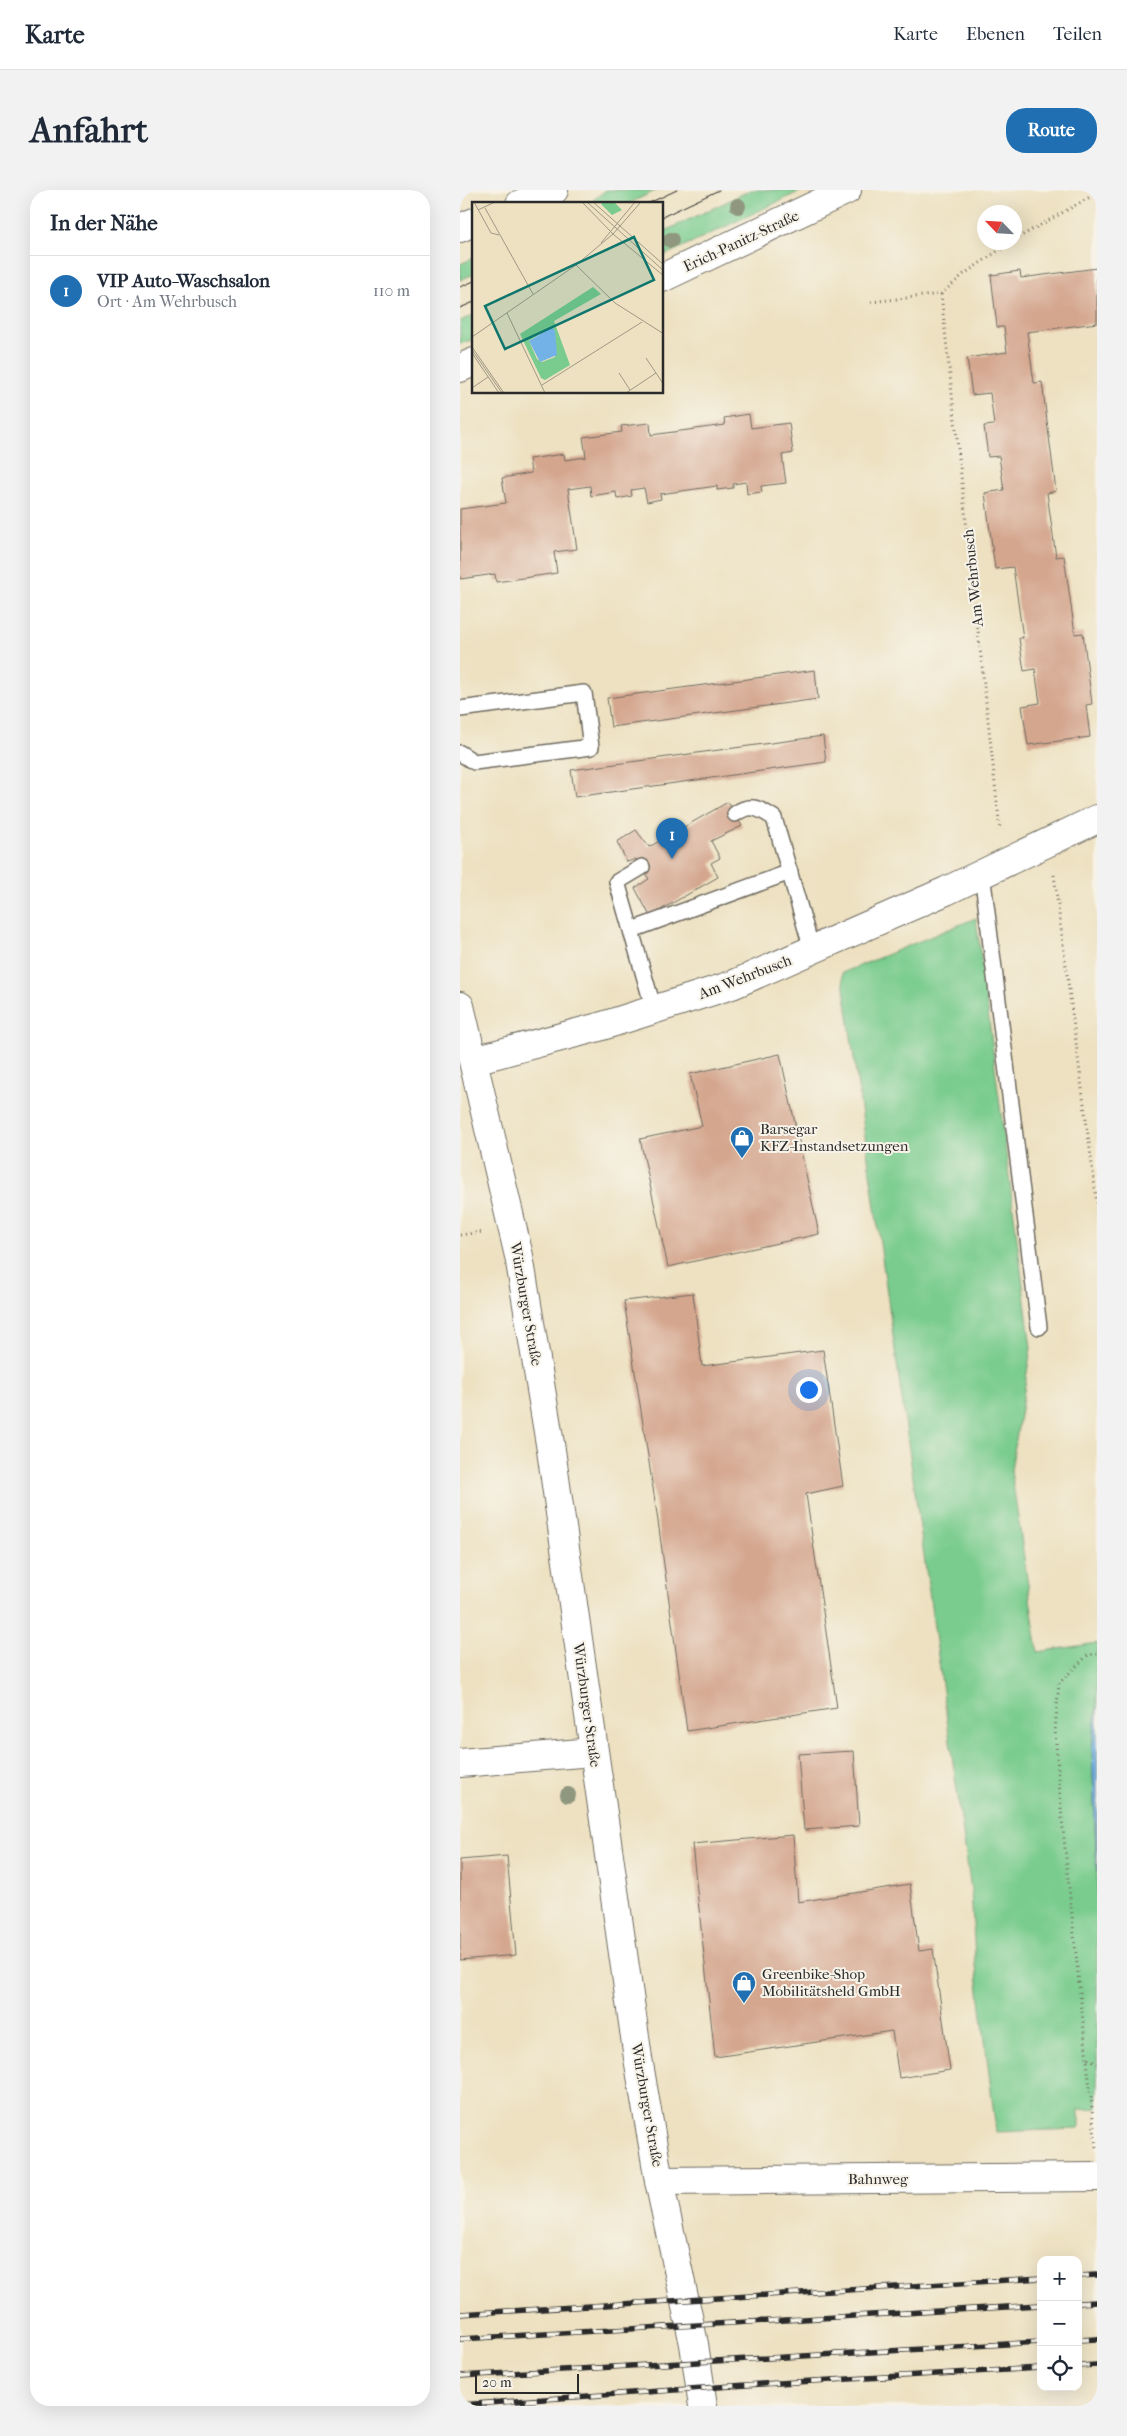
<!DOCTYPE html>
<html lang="de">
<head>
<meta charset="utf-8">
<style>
  body { margin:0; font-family:"IM FELL French Canon",serif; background:#f2f2f3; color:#1f2937 }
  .controls { position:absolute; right:15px; bottom:15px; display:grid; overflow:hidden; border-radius:10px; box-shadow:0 5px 20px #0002 }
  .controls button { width:45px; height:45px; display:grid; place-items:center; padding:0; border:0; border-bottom:1px solid #e0e1e3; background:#fff; color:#1f2937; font:25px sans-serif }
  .compass { position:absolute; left:517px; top:15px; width:45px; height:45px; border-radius:50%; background:#fff; box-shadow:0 5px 20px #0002; rotate:295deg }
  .scale { position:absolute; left:15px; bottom:12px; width:104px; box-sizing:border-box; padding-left:5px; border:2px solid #2b2b2b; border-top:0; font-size:14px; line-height:18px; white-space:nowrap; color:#2b2b2b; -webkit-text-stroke:4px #f7f3e8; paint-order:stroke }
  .you { position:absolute; left:348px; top:1199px; width:18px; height:18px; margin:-12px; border:4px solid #fff; border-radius:50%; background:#1a73e8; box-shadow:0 0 0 8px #1a73e833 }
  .badge { display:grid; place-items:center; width:32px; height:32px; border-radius:50%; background:#1f6fb2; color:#fff; font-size:16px; font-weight:700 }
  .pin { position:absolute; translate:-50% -41px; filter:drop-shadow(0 1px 2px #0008) }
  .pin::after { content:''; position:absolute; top:26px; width:18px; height:15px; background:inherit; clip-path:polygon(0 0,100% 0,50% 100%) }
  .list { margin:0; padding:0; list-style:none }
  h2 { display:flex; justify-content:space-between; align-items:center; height:65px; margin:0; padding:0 20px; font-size:21px }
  h2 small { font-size:16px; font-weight:400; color:#747a83 }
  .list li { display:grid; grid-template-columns:32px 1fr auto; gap:15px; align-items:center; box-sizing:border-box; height:70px; padding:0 20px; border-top:1px solid #e0e1e3 }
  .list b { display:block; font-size:19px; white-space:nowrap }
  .list p { margin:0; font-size:16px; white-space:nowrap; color:#747a83 }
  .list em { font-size:16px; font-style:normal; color:#747a83 }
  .icon { flex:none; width:28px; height:28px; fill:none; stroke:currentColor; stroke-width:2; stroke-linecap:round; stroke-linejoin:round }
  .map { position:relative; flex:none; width:637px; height:2216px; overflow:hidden; border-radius:20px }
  header { display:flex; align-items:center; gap:30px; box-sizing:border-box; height:70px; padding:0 25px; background:#fff; border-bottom:1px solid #e0e1e3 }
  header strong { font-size:24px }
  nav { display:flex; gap:28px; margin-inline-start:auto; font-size:18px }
  .intro { display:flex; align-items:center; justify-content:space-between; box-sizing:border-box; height:120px; padding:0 30px }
  h1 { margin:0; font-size:35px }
  .button { padding:12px 22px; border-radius:20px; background:#1f6fb2; color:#fff; font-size:18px; font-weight:700 }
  main { display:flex; gap:30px; padding:0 30px }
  aside { flex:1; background:#fff; border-radius:20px; box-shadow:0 5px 20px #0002 }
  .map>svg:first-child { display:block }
  .green { fill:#79cc8e; stroke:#527c5c }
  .water { fill:#73b2e7; stroke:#4f6e89 }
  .building { fill:#d4a68e }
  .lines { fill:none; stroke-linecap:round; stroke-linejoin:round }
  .lane-casing { stroke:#6f6b60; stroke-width:18 }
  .street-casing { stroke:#6f6b60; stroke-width:30 }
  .secondary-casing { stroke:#6f6b60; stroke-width:30 }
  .path { stroke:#6f6b60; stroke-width:3; stroke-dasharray:1 4; stroke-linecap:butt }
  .lane { stroke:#fff; stroke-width:15 }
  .street { stroke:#fff; stroke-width:28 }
  .secondary { stroke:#fff; stroke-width:28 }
  .tram { stroke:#2b2b2b; stroke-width:1 }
  .rail-casing { stroke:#2b2b2b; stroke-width:5.5 }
  .rail { stroke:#f7f3e8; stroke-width:4; stroke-dasharray:11; stroke-linecap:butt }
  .tree { fill:#8f977f }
  .labels { text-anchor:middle; stroke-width:4; stroke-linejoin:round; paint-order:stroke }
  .street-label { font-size:15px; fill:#2b2b2b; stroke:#f7f3e8 }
  .poi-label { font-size:15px; fill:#2b2b2b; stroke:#f7f3e8; text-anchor:start }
  .inset-road { fill:none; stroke:#9f9885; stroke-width:1 }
  .view { fill:#0f766e; fill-opacity:0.15; stroke:#0f766e; stroke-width:2.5 }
  .inset-edge { fill:none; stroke:#2b2b2b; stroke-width:2.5 }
</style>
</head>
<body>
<header>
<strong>Karte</strong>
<nav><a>Karte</a><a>Ebenen</a><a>Teilen</a></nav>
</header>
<div class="intro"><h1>Anfahrt</h1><a class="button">Route</a></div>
<main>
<aside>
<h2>In der Nähe<small></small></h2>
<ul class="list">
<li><span class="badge">1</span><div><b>VIP Auto-Waschsalon</b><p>Ort · Am Wehrbusch</p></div><em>110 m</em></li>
</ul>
</aside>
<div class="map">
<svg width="637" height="2216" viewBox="0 0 637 2216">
  <rect width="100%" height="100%" fill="#f7f3e8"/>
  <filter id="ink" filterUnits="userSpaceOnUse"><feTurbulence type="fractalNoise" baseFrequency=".02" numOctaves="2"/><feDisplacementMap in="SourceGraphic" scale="10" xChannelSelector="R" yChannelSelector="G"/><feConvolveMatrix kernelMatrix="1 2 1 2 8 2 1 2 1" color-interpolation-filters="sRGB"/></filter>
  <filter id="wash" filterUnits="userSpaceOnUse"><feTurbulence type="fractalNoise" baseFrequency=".0096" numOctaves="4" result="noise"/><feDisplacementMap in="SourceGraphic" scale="20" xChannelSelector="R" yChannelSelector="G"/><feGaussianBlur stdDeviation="1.12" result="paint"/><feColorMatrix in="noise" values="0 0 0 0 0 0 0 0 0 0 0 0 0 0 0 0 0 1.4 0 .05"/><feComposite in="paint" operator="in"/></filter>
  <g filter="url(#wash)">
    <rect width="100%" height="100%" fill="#ede1c1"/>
    <g class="green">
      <polygon points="146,0 197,0 168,14 128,14"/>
      <polygon points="291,0 343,0 203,66 203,42"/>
      <polygon points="14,68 14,84 0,90 0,74"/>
      <polygon points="14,125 14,149 0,154 0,131"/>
      <polygon points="516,728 571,1158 551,1280 578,1462 637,1453 637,1516 632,1559 637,1683 637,1918 619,1920 619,1939 536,1942 515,1767 511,1700 382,783"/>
    </g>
    <polygon class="water" points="637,1516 637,1683 632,1559"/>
    <g id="blocks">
      <g class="building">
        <polygon points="637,78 637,133 567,142 574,193 582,192 596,301 587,303 596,367 604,366 615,444 623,443 632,514 626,515 630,547 568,555 562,516 580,513 575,479 564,481 559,448 563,448 553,377 535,379 525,303 544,300 539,266 528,267 524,236 534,235 530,203 512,205 507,168 547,162 544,137 537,137 531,85 560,81 561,88"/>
        <polygon points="289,224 291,238 329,233 333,263 322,265 326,293 301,296 302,302 287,304 286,292 273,294 273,298 257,300 257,296 200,304 201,309 187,312 184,298 171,300 172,306 157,309 156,302 131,306 130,296 108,299 117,359 94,362 97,383 36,392 35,384 0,389 0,319 46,313 42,288 71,283 69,269 104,264 105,270 126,267 123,247 162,242 161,236 190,233 191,245 265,235 264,228"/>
        <polygon points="355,480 358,509 151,537 147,508"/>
        <polygon points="363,546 366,572 115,607 111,580"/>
        <polygon points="268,612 282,636 251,651 260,668 251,673 258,687 190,726 175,698 189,689 176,669 167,672 157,652 176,640 189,657"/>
        <polygon points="320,864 359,1044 208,1077 180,949 242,936 230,884"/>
        <polygon points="233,1103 242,1176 363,1160 383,1296 346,1304 377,1518 227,1541 197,1324 164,1111"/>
        <polygon points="394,1561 399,1636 344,1640 338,1564"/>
        <polygon points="333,1645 338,1712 450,1694 459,1761 473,1759 490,1880 439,1888 432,1841 255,1867 232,1654"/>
        <polygon points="47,1666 56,1765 0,1770 0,1670"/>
      </g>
    </g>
  </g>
  <g filter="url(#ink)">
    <use href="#blocks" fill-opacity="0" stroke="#6f6b60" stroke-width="1"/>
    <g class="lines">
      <g class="lane-casing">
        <g id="lane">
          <polyline points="0,519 124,503 131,557 14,572 0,563"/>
          <path d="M275,624c15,-11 24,-6 39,4l38,132"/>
          <polyline points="182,677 157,692 194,820"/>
          <polyline points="522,683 579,1137"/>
          <polyline points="172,740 330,682"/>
        </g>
      </g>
      <g class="street-casing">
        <g id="street">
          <polyline points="0,816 59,1066 91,1260 178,1868 199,1991 234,2154 243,2216"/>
          <polyline points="14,870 139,837 272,795 486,701 637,629"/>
          <polyline points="0,1573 133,1562"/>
          <polyline points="199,1991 637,1987"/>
        </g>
      </g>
      <g class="secondary-casing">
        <g id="secondary">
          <polyline points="60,14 94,0"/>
          <polyline points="0,38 14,32"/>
          <polyline points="202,88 387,0"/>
          <polyline points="0,178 14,172"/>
        </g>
      </g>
      <g class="path">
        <polyline points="554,50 637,3"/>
        <polyline points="481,104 540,639"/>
        <polyline points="411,112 481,104 504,84 551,52"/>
        <polyline points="594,685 637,1013"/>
        <polyline points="0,1045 22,1042"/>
        <polyline points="628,1869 637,1874"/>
        <polyline points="636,1957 602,1629 595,1541 599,1493 628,1465 637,1464"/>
      </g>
      <use href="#lane" class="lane"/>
      <use href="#street" class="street"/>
      <use href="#secondary" class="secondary"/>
      <g class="tram">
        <polyline points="187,14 217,0"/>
        <polyline points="202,27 259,0"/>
        <polyline points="0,97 14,91"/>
        <polyline points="0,118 14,112"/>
      </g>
      <g class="rail-casing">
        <g id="rail">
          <polyline points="618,2086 637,2085"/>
          <polyline points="618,2113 637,2112"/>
          <polyline points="0,2124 581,2088"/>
          <polyline points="0,2149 581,2115"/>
          <polyline points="618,2150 637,2149"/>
          <polyline points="618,2176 637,2175"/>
          <polyline points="0,2186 581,2152"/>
          <polyline points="0,2215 301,2194 581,2178"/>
        </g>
      </g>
      <use href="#rail" class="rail"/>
    </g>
    <g class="tree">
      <circle cx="278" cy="16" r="8"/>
      <circle cx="211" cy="50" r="8"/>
      <circle cx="108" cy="1605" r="8"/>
    </g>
  </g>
  <defs>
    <g id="shop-pin" transform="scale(1.25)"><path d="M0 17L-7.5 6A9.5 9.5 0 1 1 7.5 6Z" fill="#1f6fb2" stroke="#f7f3e8"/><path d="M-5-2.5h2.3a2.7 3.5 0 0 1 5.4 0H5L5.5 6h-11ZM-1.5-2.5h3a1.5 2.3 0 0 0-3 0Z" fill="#fff"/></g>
  </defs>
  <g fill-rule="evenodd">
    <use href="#shop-pin" x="282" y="948"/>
    <use href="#shop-pin" x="284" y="1793"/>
  </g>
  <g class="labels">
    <g class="street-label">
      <text transform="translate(281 51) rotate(-25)" y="5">Erich-Panitz-Straße</text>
      <text transform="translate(513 388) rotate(-96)" y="5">Am Wehrbusch</text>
      <text transform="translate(285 787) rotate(-21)" y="5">Am Wehrbusch</text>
      <text transform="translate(66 1114) rotate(80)" y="5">Würzburger Straße</text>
      <text transform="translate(127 1515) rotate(82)" y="5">Würzburger Straße</text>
      <text transform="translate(187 1915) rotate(80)" y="5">Würzburger Straße</text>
      <text x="418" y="1994">Bahnweg</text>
    </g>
    <g class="poi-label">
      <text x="300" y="944">Barsegar<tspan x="300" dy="17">KFZ-Instandsetzungen</tspan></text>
      <text x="302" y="1789">Greenbike-Shop<tspan x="302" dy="17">Mobilitätsheld GmbH</tspan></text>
    </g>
  </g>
  <g transform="translate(12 12)">
    <rect width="191" height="191" fill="#ede1c1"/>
    <path d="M131,0h11l8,8 -10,5 -11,-11zM121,85l8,7 -47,27 16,44 -25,15 -4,-2 -21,-44zM77,126l6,3v26l-13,5 -5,-3 -8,-18z" fill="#79cc8e" fill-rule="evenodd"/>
    <path d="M80,125l3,4 2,24 -17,7 -11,-21z" fill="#73b2e7"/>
    <path class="inset-road" d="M2,0l17,31 8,2M110,0l31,32 51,42M115,0l77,69M121,0l71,63M13,6l48,86M6,8l17,-8M129,41l34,-41M104,63l39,38 49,31M35,111l38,80M0,135l104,-72 37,-31 28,-32M0,145l32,46M0,148l30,43M0,151l27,40M174,156l18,27M147,171l11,17M70,183l100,-63M0,186l16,-11M154,191l30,-20"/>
    <path class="view" d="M162,35l20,43 -149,69 -20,-43z"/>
    <rect width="191" height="191" class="inset-edge"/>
  </g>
</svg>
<div class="controls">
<button>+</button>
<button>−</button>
<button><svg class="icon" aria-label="locate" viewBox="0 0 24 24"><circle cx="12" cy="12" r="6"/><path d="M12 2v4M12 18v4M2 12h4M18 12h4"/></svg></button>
</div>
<svg class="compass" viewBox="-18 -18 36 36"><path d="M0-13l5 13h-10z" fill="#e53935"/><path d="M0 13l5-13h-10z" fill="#747a83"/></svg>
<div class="scale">20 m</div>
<div class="you"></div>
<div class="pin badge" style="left:212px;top:669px">1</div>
</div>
</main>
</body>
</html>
